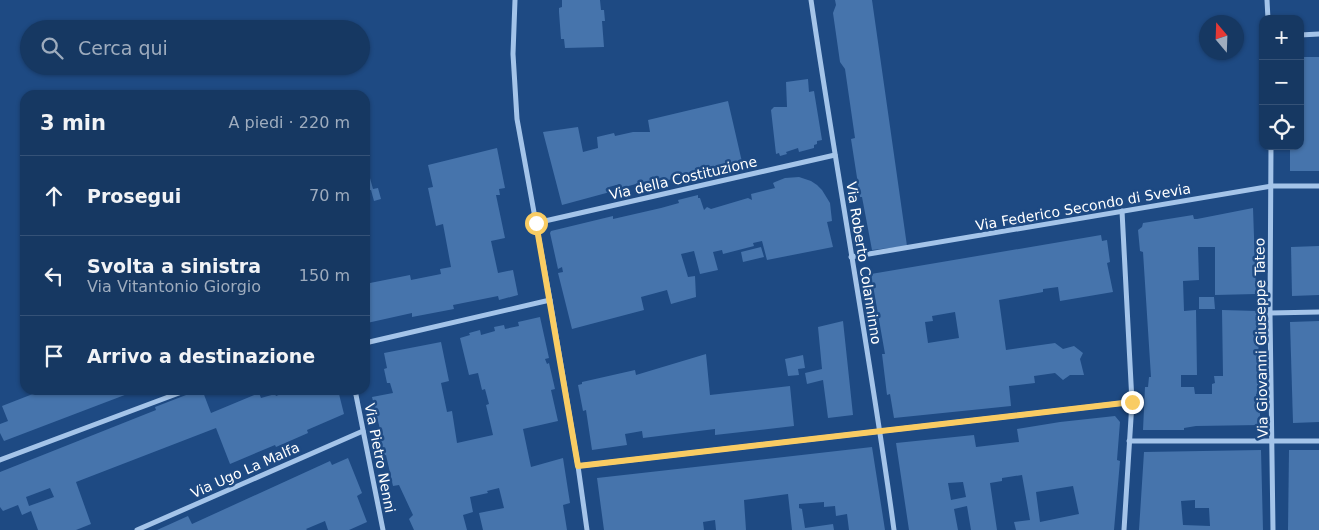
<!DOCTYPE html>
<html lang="it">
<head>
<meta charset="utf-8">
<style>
  body { margin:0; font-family:"DejaVu Sans",sans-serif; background:#1f3f68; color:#f1f3f6 }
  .controls { position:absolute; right:15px; top:15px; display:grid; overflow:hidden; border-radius:10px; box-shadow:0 1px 4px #0004 }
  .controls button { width:45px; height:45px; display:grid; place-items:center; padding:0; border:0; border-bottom:1px solid #355277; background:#163862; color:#f1f3f6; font:25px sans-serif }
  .compass { position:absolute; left:1199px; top:15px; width:45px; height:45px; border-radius:50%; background:#163862; box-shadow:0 1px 4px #0004; rotate:341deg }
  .stop { position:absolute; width:15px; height:15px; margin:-11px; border:4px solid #f9cc63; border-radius:50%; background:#fff }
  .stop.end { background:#f9cc63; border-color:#fff; box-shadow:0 1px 5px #0008 }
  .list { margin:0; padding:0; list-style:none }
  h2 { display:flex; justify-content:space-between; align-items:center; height:65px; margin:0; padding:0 20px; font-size:21px }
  h2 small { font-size:16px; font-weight:400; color:#9eacbe }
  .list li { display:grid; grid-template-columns:32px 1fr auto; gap:15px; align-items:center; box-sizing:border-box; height:80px; padding:0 20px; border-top:1px solid #355277 }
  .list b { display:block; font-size:19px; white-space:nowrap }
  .list p { margin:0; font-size:16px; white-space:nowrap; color:#9eacbe }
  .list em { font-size:16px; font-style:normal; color:#9eacbe }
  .icon { flex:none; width:28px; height:28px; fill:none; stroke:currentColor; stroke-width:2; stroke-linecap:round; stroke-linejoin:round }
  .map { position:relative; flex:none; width:1319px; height:530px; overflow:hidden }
  .search { position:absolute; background:#163862; box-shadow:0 1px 4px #0004; left:20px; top:20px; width:350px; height:55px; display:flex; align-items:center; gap:12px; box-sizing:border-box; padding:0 18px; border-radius:28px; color:#9eacbe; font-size:19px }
  .panel { position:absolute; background:#163862; box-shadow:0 1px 4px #0004; left:20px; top:90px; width:350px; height:305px; border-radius:15px }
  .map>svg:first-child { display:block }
  .building { fill:#4674ac; fill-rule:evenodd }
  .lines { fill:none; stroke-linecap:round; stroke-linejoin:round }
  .minor { stroke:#a4c4e9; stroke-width:5 }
  .route { stroke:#f9cc63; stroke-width:6 }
  .labels { text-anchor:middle; stroke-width:5; stroke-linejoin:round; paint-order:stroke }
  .street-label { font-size:14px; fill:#fff; stroke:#1e4a83 }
</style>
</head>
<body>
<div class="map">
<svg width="1319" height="530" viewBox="0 0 1319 530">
  <rect width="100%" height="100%" fill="#1e4a83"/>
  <g class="building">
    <polygon points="562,0 600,0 601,10 604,10 605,21 602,21 604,47 565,48 564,39 561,39 559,12 559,8 562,7"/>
    <polygon points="835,0 872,0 907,246 872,250 862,197 860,197 851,139 855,138 845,69 840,62 833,13 836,5"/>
    <polygon points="1300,57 1319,57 1319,171 1290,171 1290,146 1300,146"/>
    <polygon points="808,79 809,92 814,91 822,140 817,141 817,144 814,145 814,148 799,152 798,148 786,152 787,154 780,156 779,153 776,154 771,110 774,107 787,107 786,82"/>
    <polygon points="728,101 742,162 648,185 647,181 621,188 620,184 609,187 610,192 562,205 543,132 578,127 583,152 598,148 597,137 614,133 615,136 633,132 650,132 648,120"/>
    <polygon points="497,148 505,188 499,189 500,195 496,195 505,238 491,241 498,273 513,270 518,295 499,300 498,296 453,305 454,309 412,317 412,313 367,323 368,326 365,327 365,284 410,275 411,280 441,274 440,269 451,267 443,224 436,226 428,188 433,187 428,165"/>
    <polygon points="365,160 373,189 378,188 381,199 374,201 371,190 365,191"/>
    <polygon points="799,177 811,181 817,185 822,190 830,203 832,221 827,222 833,247 767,260 762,241 753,243 754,246 723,254 722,250 713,252 718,270 700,274 694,251 681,254 688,277 695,276 696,297 671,304 667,290 641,297 644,310 572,329 558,273 563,272 562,267 558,269 550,233 551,231 613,216 613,219 661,208 679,203 678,200 698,195 698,198 700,198 704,210 707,207 711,209 748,198 752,200 751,194 775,188 773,183 775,182 785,178"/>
    <polygon points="1253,208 1256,294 1215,295 1215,247 1198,247 1199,280 1183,281 1184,311 1196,310 1197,375 1181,375 1181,387 1194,387 1195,394 1212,394 1212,384 1215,383 1214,376 1223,376 1222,310 1258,311 1259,393 1256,394 1257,410 1260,411 1260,425 1196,426 1184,428 1184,430 1143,430 1145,387 1148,387 1149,377 1151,377 1143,252 1140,251 1138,230 1142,227 1143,223 1193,215 1194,219 1197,219"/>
    <path d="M1101,235l1,6 5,-1 3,22 -3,1 6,29 -53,9 -2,-14 -15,2v3l-44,8 7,50 49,-7 8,6 11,-3 9,7 -3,6 4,16h-14l-7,5 -8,-7 -21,3 1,7 -26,3 2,20 -117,12 -4,-24 -3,1 -5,-41h3l-14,-80zM955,312l4,26 -31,5 -3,-21 8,-1 -1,-5z"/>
    <polygon points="1319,246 1319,295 1292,296 1291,247"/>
    <polygon points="761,247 764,257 743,262 741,252"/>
    <polygon points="1199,297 1214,297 1215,309 1199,309"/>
    <polygon points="540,317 549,358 545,359 547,364 549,363 555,389 551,390 558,421 523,429 531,467 563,458 570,503 563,505 567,530 483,530 479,513 504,508 499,488 487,491 488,493 470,497 473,512 463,515 467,530 414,530 409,519 413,515 399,485 393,486 386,455 383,456 377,430 380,429 372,397 393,393 390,383 387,383 384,369 387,368 384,353 441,342 449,381 441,383 447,412 452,411 457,443 493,435 486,405 489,404 485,389 482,390 478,373 469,375 460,338 470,335 469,333 480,330 481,335 495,331 494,327 504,325 505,329 519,326 518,322"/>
    <polygon points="843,321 853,415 828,418 823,380 807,384 805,373 822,369 818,327"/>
    <polygon points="1319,321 1319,422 1293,423 1290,322"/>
    <polygon points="706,354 710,395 790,386 794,426 715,435 715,429 643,438 642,431 625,434 627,445 592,450 586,410 583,411 578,385 582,384 582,382 635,370 636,375"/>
    <polygon points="803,355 805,368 798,369 799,375 788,376 785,359"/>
    <polygon points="43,390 129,390 130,393 4,441 0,433 0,424 8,421 2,406"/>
    <path d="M199,390l1,3 3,-1 8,21 48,-20 2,5 14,-4 1,2 15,-6h47l6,24 -37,16 1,3 -32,14 -1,-2 -45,19 -14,-36 -140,54 15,42 -15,6h-38l-7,-19 -9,4 -4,-10 -15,6 -3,-4v-35l156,-62 -1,-3zM50,488l4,9 -25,9 -3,-9z"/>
    <path d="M1115,416l5,6 -3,38 3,1 -6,69h-98l-2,-8 16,-2 -8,-45 -20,3v3l-12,2 7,47h-26l-4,-24 -13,3 4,21h-49l-13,-87 78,-8 2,12 43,-5 -2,-13 43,-7zM963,482l3,15 -15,3 -3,-17zM1073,486l6,28 -39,8 -4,-30z"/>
    <polygon points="872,447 885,530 849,530 847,514 836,516 835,506 824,507 824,502 799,504 799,508 802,509 805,528 833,524 834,530 792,530 788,494 744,500 746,530 716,530 715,520 703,522 704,530 604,530 597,478"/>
    <path d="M1261,450l2,80h-124l5,-78zM1195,500v8h14l1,18 -27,-1 -2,-24z"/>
    <polygon points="1289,450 1319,450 1319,530 1288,530"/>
    <polygon points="348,458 362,493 357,496 367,522 349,530 328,530 325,521 306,529 307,530 157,530 188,516 192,524 330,461 332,465"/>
  </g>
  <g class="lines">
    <g class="minor">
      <polyline points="515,0 513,54 517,119 550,300 578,466 587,530"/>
      <path d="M811,0c26,177 59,353 83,530"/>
      <polyline points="1267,0 1268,19"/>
      <polyline points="1300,35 1319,34"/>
      <polyline points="1271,146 1270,313 1273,530"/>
      <polyline points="1122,211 1132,402 1124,530"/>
      <polyline points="536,223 835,155"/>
      <polyline points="851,257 1272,186 1319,186"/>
      <polyline points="1270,313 1319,312"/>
      <polyline points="365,343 550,300"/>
      <polyline points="355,390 383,530"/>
      <polyline points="1129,441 1319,441"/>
      <polyline points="0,460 187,390"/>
      <polyline points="578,466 1132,402"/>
      <polyline points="137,530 363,431"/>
    </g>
  </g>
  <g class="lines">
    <polyline class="route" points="536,223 578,466 1132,402"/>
  </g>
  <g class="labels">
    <g class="street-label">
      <text transform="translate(683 178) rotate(-13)" y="5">Via della Costituzione</text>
      <text transform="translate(1083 207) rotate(-10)" y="5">Via Federico Secondo di Svevia</text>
      <text transform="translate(864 263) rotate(81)" y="5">Via Roberto Colanninno</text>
      <text transform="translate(1261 338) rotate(-91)" y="5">Via Giovanni Giuseppe Tateo</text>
      <text transform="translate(380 458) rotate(79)" y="5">Via Pietro Nenni</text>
      <text transform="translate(245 470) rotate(-24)" y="5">Via Ugo La Malfa</text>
    </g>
  </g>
</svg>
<div class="controls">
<button>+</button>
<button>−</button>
<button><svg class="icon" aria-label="locate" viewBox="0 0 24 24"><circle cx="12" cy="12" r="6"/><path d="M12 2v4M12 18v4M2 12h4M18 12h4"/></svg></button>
</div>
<svg class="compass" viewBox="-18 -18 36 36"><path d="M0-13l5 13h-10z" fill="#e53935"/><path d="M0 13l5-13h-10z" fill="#9eacbe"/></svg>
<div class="stop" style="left:536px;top:223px"></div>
<div class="stop end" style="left:1132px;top:402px"></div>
<div class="search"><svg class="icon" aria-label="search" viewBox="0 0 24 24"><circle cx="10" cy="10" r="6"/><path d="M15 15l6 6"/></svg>Cerca qui</div>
<section class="panel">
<h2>3 min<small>A piedi · 220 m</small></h2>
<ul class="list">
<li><svg class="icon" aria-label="ahead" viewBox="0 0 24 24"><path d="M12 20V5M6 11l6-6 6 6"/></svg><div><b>Prosegui</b></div><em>70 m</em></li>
<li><svg class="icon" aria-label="left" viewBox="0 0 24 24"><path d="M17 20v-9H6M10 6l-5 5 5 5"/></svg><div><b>Svolta a sinistra</b><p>Via Vitantonio Giorgio</p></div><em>150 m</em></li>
<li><svg class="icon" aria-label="arrive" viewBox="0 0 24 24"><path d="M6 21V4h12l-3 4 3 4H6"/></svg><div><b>Arrivo a destinazione</b></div></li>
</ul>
</section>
</div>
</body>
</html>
